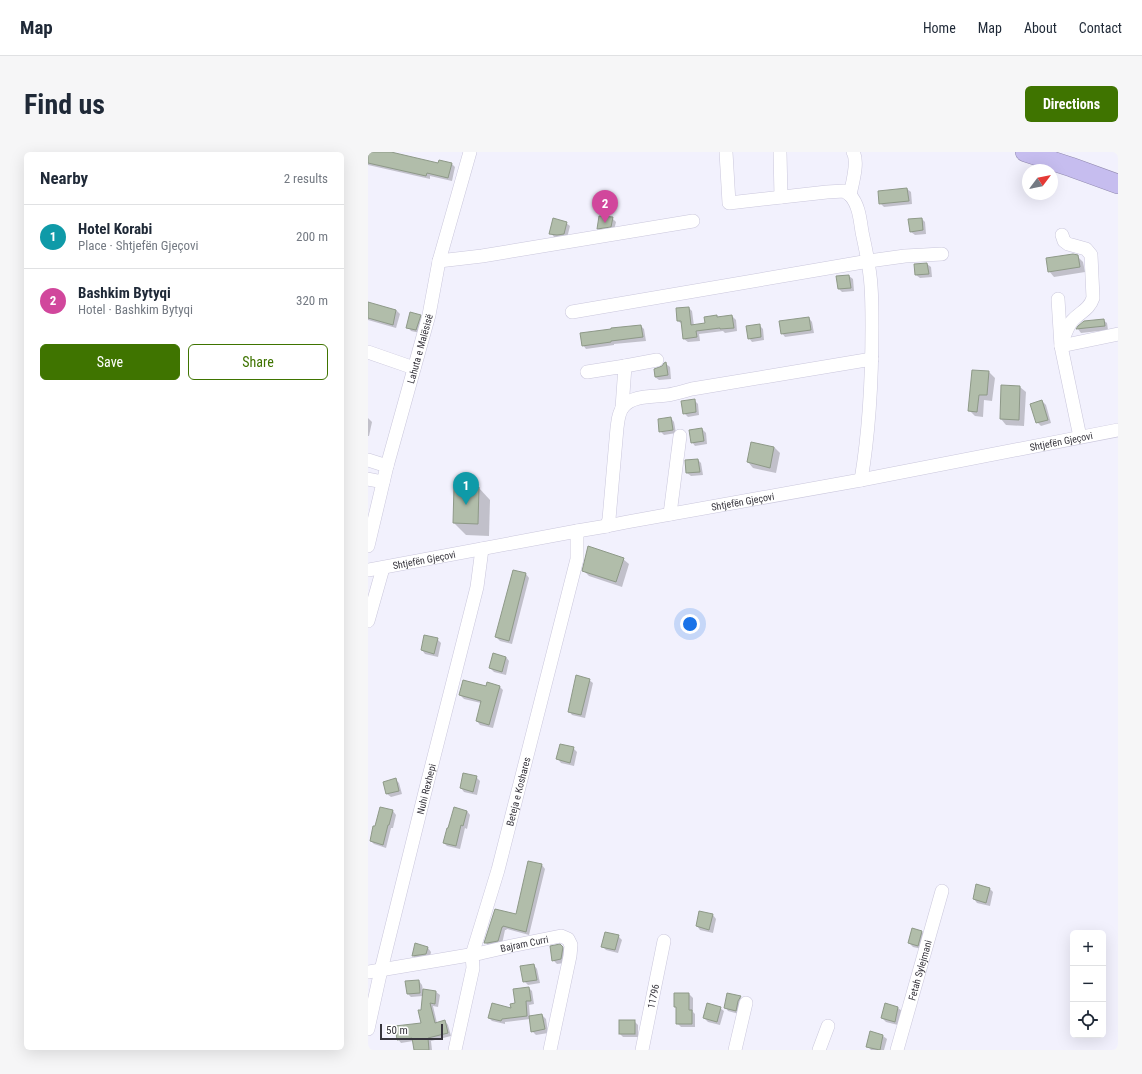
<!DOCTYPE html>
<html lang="en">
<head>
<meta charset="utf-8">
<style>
  body { margin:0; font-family:"Roboto Condensed",sans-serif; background:#f6f6f7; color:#1f2937 }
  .controls { position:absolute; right:12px; bottom:12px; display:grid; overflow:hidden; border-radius:6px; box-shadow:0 4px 16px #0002 }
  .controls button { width:36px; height:36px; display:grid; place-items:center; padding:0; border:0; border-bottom:1px solid #e0e1e3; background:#fff; color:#1f2937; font:20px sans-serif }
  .compass { position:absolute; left:654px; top:12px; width:36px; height:36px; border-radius:50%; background:#fff; box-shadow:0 4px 16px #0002; rotate:58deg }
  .scale { position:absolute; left:12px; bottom:10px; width:63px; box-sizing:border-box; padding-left:4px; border:2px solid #37353d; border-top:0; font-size:11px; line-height:14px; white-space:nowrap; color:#37353d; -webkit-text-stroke:3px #fff; paint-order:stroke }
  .you { position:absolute; left:322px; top:472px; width:14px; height:14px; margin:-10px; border:3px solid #fff; border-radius:50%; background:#1a73e8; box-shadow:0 0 0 6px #1a73e833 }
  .badge { display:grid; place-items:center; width:26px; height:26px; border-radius:50%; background:#3f7400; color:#fff; font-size:13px; font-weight:700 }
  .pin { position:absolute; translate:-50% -33px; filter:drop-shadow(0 1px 2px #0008) }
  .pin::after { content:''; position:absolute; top:21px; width:14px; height:12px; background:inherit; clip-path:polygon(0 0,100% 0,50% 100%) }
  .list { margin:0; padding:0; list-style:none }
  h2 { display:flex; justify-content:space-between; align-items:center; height:52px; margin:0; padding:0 16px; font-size:17px }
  h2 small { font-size:13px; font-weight:400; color:#747a83 }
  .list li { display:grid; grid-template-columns:26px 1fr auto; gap:12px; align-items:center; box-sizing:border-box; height:64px; padding:0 16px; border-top:1px solid #e0e1e3 }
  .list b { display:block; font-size:15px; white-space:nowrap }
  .list p { margin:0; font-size:13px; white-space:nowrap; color:#747a83 }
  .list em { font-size:13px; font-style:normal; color:#747a83 }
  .actions { display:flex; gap:8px; padding:12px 16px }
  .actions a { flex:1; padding:9px 0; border:1px solid #3f7400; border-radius:6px; text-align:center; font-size:14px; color:#3f7400 }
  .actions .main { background:#3f7400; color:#fff }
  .icon { flex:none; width:22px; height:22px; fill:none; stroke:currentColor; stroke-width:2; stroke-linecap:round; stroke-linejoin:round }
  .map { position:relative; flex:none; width:750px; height:898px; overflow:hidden; border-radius:6px }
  header { display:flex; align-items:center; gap:24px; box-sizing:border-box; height:56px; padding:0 20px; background:#fff; border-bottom:1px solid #e0e1e3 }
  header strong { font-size:19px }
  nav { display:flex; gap:22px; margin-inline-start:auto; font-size:14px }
  .intro { display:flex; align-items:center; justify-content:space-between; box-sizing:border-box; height:96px; padding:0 24px }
  h1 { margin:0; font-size:28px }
  .button { padding:10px 18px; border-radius:6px; background:#3f7400; color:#fff; font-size:14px; font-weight:700 }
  main { display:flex; gap:24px; padding:0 24px }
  aside { flex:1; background:#fff; border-radius:6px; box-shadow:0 4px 16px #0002 }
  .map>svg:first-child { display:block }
  .shadow { fill:#0003 }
  .building { fill:#b1bdaa; stroke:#8e9988 }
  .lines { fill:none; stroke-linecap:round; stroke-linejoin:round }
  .minor-casing { stroke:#cac7dc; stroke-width:14 }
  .highway-casing { stroke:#948db1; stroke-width:20 }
  .minor { stroke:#fff; stroke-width:13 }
  .highway { stroke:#c6bdef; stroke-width:19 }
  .labels { text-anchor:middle; stroke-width:4; stroke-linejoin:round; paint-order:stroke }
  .street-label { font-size:10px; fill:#37353d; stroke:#fff }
</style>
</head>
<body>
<header>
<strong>Map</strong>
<nav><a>Home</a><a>Map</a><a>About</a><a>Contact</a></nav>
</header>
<div class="intro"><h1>Find us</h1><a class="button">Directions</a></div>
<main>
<aside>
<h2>Nearby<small>2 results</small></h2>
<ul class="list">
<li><span class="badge" style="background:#0f9aa8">1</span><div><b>Hotel Korabi</b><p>Place · Shtjefën Gjeçovi</p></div><em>200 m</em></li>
<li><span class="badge" style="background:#d1479c">2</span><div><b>Bashkim Bytyqi</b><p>Hotel · Bashkim Bytyqi</p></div><em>320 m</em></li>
</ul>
<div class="actions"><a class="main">Save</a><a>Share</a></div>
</aside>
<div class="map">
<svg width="750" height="898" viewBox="0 0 750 898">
  <rect width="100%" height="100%" fill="#f2f1fd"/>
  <g class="shadow">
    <polygon points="0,0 19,0 70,13 84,12 87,15 84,29 62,24 62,27 0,13"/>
    <polygon points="539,37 543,40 544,52 516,55 512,51"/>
    <polygon points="244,66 248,70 246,78 233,80 230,77"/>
    <polygon points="554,67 557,70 558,82 547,83 543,80"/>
    <polygon points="198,71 202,74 199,86 193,87 186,85 183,81"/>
    <polygon points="709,104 715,110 717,120 686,125 681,119"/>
    <polygon points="559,112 563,115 564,125 552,126 548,123"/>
    <polygon points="481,124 485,127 486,139 474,140 471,137"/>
    <polygon points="0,151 28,158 32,162 28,176 0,168"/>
    <polygon points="321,156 324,159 326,174 338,172 349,164 350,166 364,164 368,168 369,179 357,181 355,179 331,182 332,189 320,190 316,187 314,172 310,169"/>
    <polygon points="52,164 56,168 52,181 43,179 40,175"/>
    <polygon points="441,166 444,170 446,181 417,185 414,181"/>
    <polygon points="735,168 739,171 740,178 713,181 710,177 711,175"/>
    <polygon points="391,173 395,177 396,188 384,190 381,186"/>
    <polygon points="273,174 276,177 278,189 246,192 246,193 218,197 215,193 244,178"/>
    <polygon points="298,212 302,215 303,227 291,228 287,225"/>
    <polygon points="605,219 621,220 627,226 624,249 616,248 615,265 607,264 601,258"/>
    <polygon points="634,234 652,235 658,240 656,274 638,273 633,267"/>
    <polygon points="326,248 330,252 331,263 320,265 316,261"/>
    <polygon points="674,249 678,253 683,271 673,274 669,270"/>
    <polygon points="0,266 4,270 1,284 0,284"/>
    <polygon points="303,266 306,270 308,281 296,283 292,279"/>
    <polygon points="334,277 338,281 339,292 327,294 324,290"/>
    <polygon points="384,291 406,295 412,301 408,321 385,316 380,310"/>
    <polygon points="330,308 333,311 335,323 323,324 319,321"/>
    <polygon points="111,336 122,348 121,384 98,383 86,371"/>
    <polygon points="255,407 261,412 254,435 221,424 215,418"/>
    <polygon points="145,419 158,422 161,426 144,492 132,489 128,485"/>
    <polygon points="69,487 73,491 70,505 57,502 54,498"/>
    <polygon points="138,505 141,509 138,523 126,520 122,516"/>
    <polygon points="221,528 225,531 217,566 204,563 201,559"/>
    <polygon points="118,535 132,535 135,538 125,576 112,573 109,569 113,551 96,547 92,543"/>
    <polygon points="205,596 209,600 206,614 193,611 190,607"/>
    <polygon points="108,625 112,629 109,643 96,640 93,636"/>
    <polygon points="28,628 31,631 34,642 23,645 19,642 16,631"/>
    <polygon points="12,656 25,659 28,663 25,676 23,676 18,696 6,692 3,689 8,676"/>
    <polygon points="99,659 102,663 99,677 97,676 92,697 79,694 76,691 81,677"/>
    <polygon points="174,713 177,717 161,783 139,777 138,778 137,778 134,792 121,794 117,790 127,758 149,763"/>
    <polygon points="622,737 625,740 622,754 609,751 606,747"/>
    <polygon points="345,763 348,767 345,781 332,778 329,774"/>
    <polygon points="545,777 554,780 558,783 554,797 545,795 541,791"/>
    <polygon points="250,784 254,788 250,801 238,798 235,795"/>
    <polygon points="48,793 60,796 63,800 62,805 48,807 45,804"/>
    <polygon points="194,794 197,798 196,811 189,812 185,808"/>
    <polygon points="166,813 169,817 172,831 160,833 156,829"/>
    <polygon points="51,829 54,833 55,838 68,840 72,843 70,855 65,854 69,871 77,869 80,873 83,884 63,889 64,898 47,898 45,889 33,891 30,887 54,871 54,858 55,844 43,845 40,842"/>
    <polygon points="161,836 164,839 166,852 161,853 162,865 174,863 178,867 180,881 168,883 164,879 162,867 137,870 137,872 124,869 121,866 144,857"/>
    <polygon points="307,842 321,842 325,846 325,860 327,862 327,875 313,875 309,871 309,857 307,854"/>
    <polygon points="372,845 376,848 371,862 360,859 357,855"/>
    <polygon points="518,853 530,856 534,859 530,873 518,870 514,866"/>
    <polygon points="352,856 356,859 352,873 340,870 336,866"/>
    <polygon points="266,869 270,873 270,885 255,885 252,882"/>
    <polygon points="503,881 515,884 519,887 516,898 503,898 499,894"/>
  </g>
  <g class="building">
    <polygon points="0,0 23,0 70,11 71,8 84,11 80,26 59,21 58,24 0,11"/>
    <polygon points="539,36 541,49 511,52 510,39"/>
    <polygon points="231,64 245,65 243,75 229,77"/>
    <polygon points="185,66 199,70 196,82 189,83 181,82"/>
    <polygon points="554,66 555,78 542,80 540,67"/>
    <polygon points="705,102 710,103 712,115 680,120 678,106"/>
    <polygon points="559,111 561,122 547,123 546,112"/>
    <polygon points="481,123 483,136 470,137 468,124"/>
    <polygon points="0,150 28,158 25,173 0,166"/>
    <polygon points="321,155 323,173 337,171 336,165 349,163 349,165 364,163 366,176 352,177 352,176 328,179 329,185 315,187 313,169 309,169 308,156"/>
    <polygon points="42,160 53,163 48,178 38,176"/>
    <polygon points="441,165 443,178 413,182 411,169"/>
    <polygon points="736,167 737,174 708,177 710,174 716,169"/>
    <polygon points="392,172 393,185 380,187 378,174"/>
    <polygon points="273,173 275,185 243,189 243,190 214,194 212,181 243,177 243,176"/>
    <polygon points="298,210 300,223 287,225 286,217 294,214 296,211"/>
    <polygon points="604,218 621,219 619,243 611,243 609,260 600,259"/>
    <polygon points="633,233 652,234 651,268 632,267"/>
    <polygon points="327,247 328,260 315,262 313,249"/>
    <polygon points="674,248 680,268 668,271 662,252"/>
    <polygon points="303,265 305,278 291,280 290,267"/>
    <polygon points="334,276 336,289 323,291 321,278"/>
    <polygon points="383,290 406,295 402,316 379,310"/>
    <polygon points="330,307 332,320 318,321 317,308"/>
    <polygon points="86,334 111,335 110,372 85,371"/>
    <polygon points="220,394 256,406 248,430 214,419"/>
    <polygon points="145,418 158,421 141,489 127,485"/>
    <polygon points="56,483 70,486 66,502 53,498"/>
    <polygon points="125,501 138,505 134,520 121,516"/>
    <polygon points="208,523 222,527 213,563 200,560"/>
    <polygon points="95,528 118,534 119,530 132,534 121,573 108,569 113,549 91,543"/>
    <polygon points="192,592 206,595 202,611 188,607"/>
    <polygon points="95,621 109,624 105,640 92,636"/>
    <polygon points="28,626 31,639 18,642 15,630"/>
    <polygon points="12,655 25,658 21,673 20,673 15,693 2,689 5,674 7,674"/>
    <polygon points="86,655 99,659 95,674 93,673 88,694 75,691 79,676 80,676"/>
    <polygon points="160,709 174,712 158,780 135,774 135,775 134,775 130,789 119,791 116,791 127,757 148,762"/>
    <polygon points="608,732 622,736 618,751 605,747"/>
    <polygon points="331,759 345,762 341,778 328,774"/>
    <polygon points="544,776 554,779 550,794 540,791"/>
    <polygon points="237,780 251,783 247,798 233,795"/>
    <polygon points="47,791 60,795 58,802 44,804"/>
    <polygon points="192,792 195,795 193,807 184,809 182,794"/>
    <polygon points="166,812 169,828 155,830 152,814"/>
    <polygon points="51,828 52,841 39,842 37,829"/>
    <polygon points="161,835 163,849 158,849 159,864 134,867 133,869 120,866 124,851 143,856 142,852 147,851 145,837"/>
    <polygon points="55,837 68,839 67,852 62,851 67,871 77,868 80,881 60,886 61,898 46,898 44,886 29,888 27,874 53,871 50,858 53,858"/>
    <polygon points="306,841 321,841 321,858 324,858 324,872 308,872 308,855 306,855"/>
    <polygon points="359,841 373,844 370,849 368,859 356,856"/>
    <polygon points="339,851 353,855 349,870 335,866"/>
    <polygon points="517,851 530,855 527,870 513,866"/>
    <polygon points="174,862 177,877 163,880 161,864"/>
    <rect x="251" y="868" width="16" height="14"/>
    <polygon points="502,879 515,883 512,898 498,895"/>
  </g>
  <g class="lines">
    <g class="minor-casing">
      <g id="minor">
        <polyline points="358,0 361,51 459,40 476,39 482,43"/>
        <polyline points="412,0 413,45"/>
        <path d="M485,0c6,10 -1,32 -3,43 9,10 10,24 12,37 4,18 8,36 9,54 1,13 1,26 1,40 0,53 -2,101 -11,154"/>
        <path d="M694,83l2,6 4,3 18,5 5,6 2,43c-4,12 -13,14 -21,23 -5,6 -7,14 -10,21"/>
        <polyline points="71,109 114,104 325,69"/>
        <polyline points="690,147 693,194 712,285"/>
        <polyline points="204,160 501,109 537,104 574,102"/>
        <polyline points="693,194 750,182"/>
        <polyline points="0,200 46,216"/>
        <polyline points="257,214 289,208"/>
        <polyline points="219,220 257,214 254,256"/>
        <polyline points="0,308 19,314"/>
        <polyline points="0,327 15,330"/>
        <polyline points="302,362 312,284"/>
        <path d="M239,374l2,-7 8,-91c1,-6 1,-15 6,-21 9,-12 30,-10 44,-12 8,-1 17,-4 25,-6l180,-30"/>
        <path id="s1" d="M0,394l19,-80 42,-151 10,-54 31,-109"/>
        <path id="s2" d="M0,418l209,-39 30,-5 20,-4 234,-42 257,-50"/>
        <polyline points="0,469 15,416"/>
        <path id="s3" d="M0,820l113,-19 30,-7 50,-10 7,3 3,6 -1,11 -20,94"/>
        <path id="s4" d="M0,877l13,-59 44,-178 52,-205 5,-38"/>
        <path id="s5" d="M87,898l18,-82 -1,-13 26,-85 79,-311v-28"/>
        <path id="s6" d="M274,898l22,-109"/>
        <polyline points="367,898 378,851"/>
        <polyline points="451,898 460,874"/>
        <path id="s7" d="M529,898l45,-159"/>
      </g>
    </g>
    <g class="highway-casing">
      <polyline id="highway" points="657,0 703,15 750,32"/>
    </g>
    <use href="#minor" class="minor"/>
    <use href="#highway" class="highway"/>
  </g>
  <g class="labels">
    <g class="street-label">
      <text dy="4" stroke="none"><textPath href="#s1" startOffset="204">Lahuta e Malësisë</textPath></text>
      <text dy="4" stroke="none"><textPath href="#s2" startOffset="705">Shtjefën Gjeçovi</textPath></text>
      <text dy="4" stroke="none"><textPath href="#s2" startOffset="381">Shtjefën Gjeçovi</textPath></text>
      <text dy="4" stroke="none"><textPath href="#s2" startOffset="57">Shtjefën Gjeçovi</textPath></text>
      <text dy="4" stroke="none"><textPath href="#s4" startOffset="247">Nuhi Rexhepi</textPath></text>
      <text dy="4" stroke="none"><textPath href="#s5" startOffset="267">Beteja e Koshares</textPath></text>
      <text dy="4" stroke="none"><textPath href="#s3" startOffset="159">Bajram Curri</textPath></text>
      <text dy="4" stroke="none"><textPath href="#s7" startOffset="83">Fetah Sylejmani</textPath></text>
      <text dy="4" stroke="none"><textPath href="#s6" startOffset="55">11796</textPath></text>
    </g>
  </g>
</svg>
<div class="controls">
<button>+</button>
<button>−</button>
<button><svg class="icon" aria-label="locate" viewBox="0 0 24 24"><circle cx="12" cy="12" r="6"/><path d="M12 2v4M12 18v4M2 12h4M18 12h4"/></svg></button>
</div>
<svg class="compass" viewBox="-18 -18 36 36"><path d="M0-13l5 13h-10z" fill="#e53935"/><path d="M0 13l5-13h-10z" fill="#747a83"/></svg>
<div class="scale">50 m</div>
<div class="you"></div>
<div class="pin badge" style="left:98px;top:353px;background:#0f9aa8">1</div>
<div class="pin badge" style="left:237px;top:71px;background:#d1479c">2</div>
</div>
</main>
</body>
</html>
